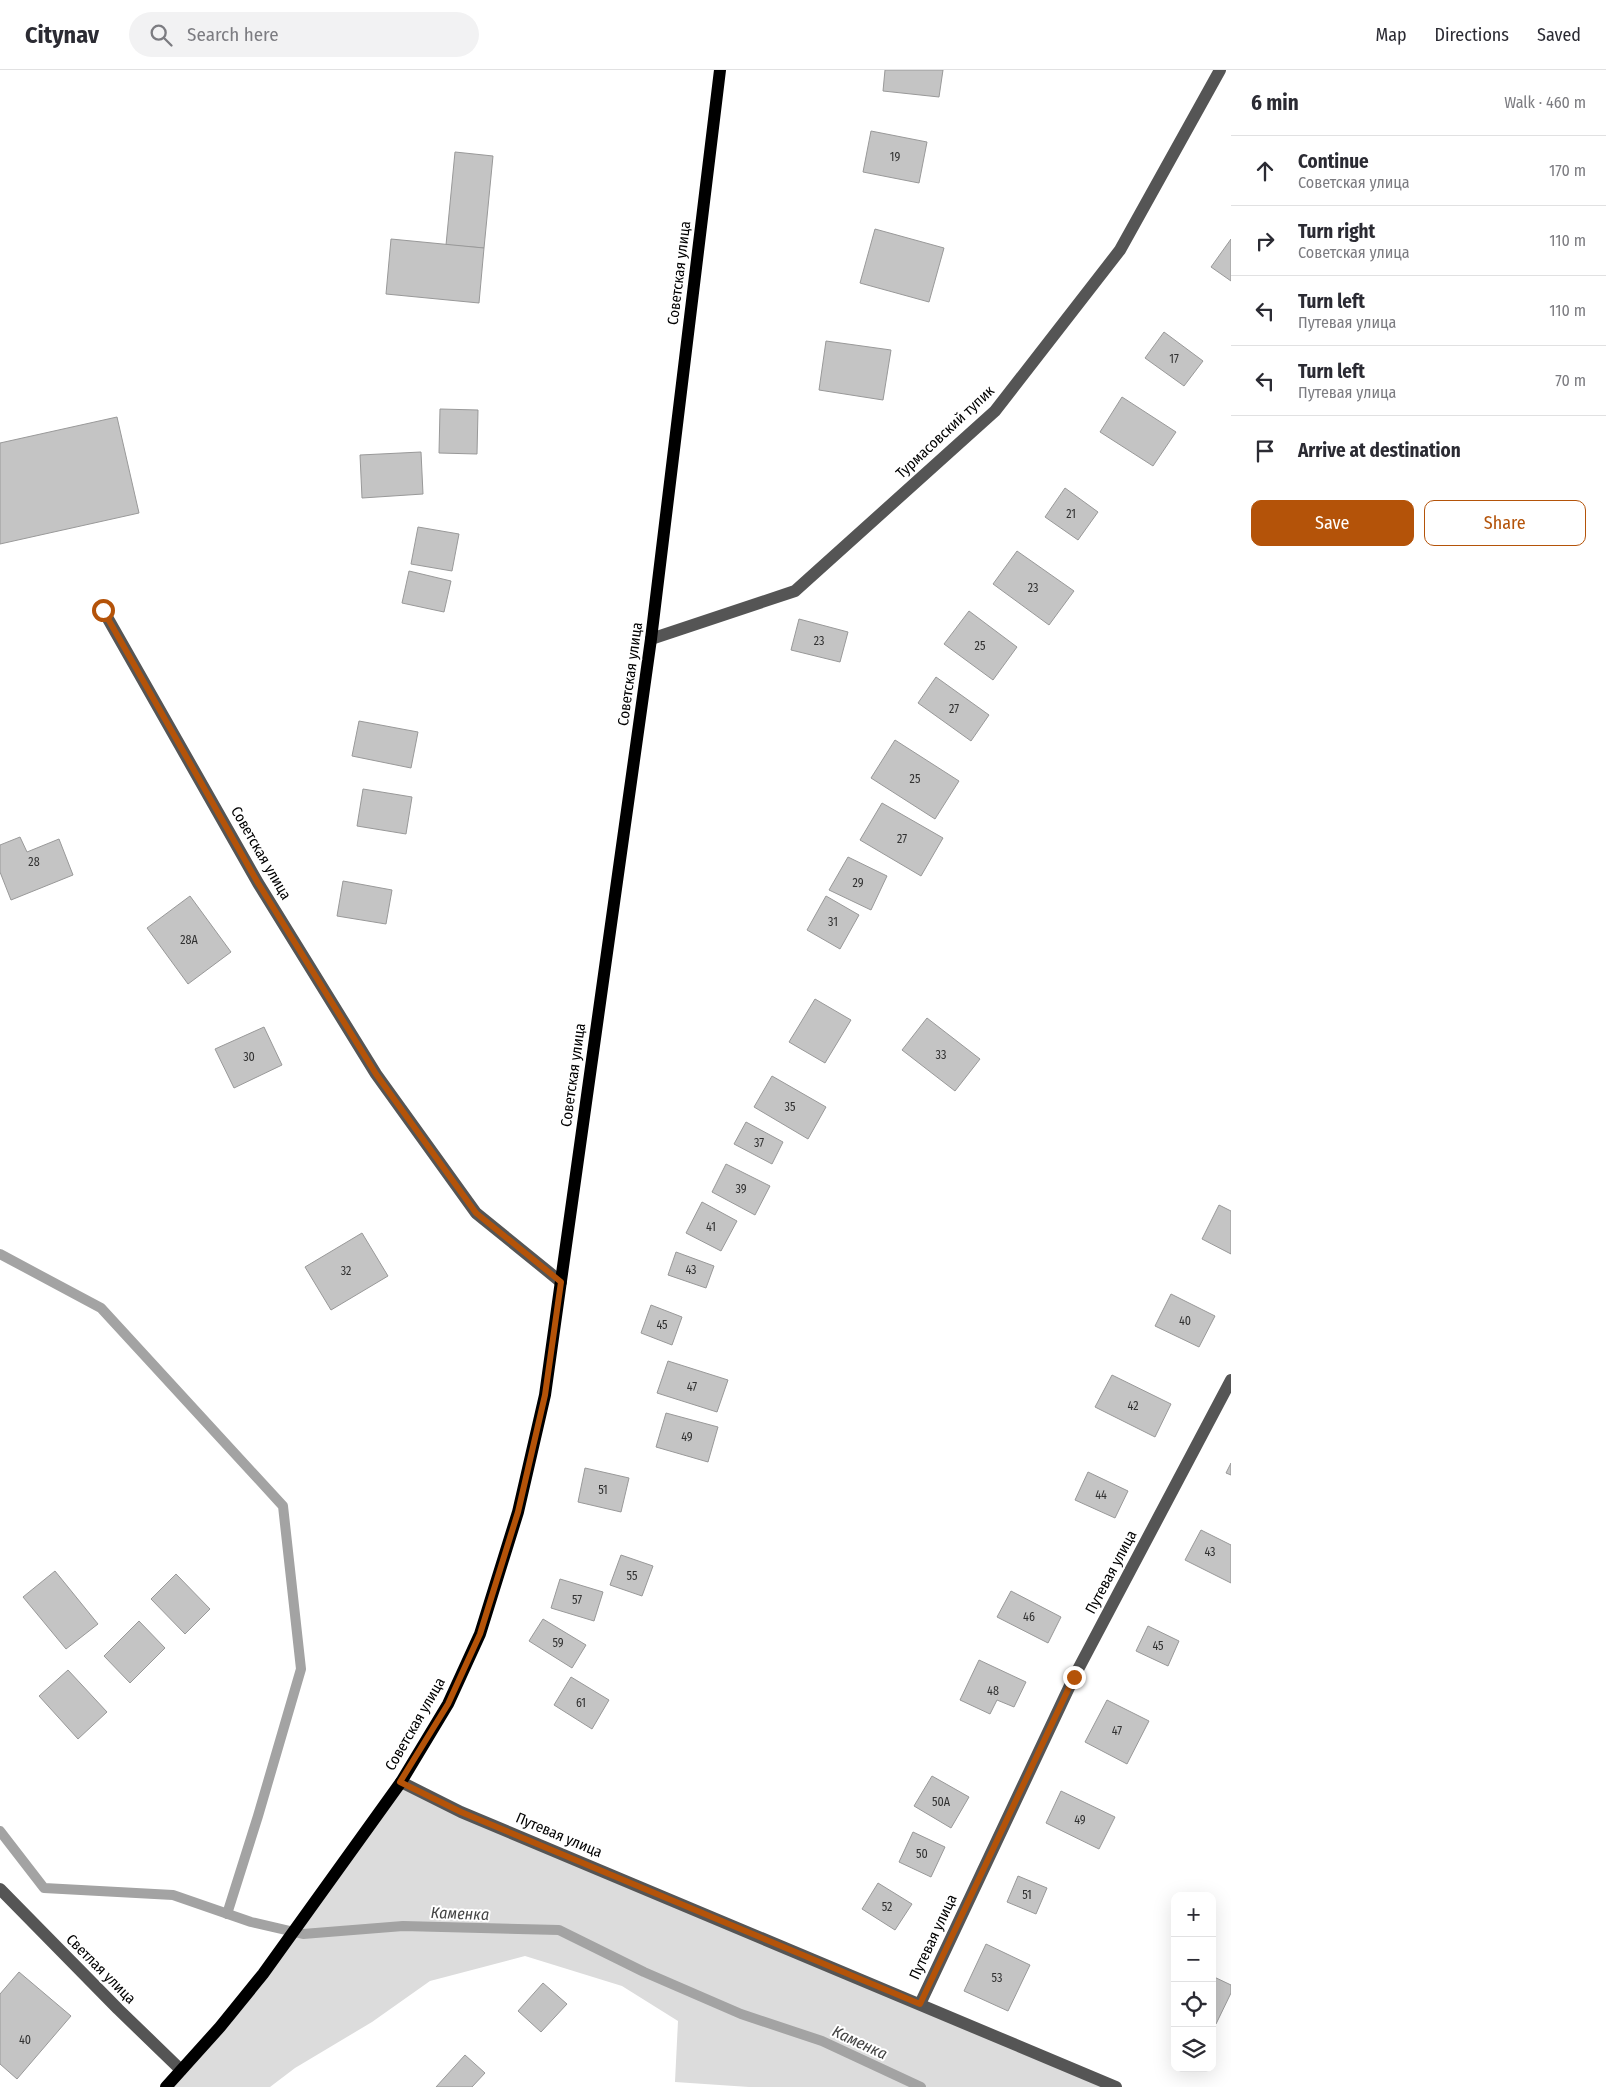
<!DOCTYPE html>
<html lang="en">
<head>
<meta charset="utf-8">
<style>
  body { margin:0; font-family:"Fira Sans Condensed",sans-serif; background:#f2f2f3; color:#2b2b33 }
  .controls { position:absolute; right:15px; bottom:15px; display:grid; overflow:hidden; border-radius:10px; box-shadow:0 5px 20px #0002 }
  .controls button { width:45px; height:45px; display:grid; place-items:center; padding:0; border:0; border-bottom:1px solid #e1e1e2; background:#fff; color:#2b2b33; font:25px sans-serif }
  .stop { position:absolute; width:15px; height:15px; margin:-11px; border:4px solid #b45309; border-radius:50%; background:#fff }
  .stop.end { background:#b45309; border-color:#fff; box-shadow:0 1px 5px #0008 }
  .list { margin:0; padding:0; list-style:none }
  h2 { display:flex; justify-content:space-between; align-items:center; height:65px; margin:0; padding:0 20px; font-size:21px }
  h2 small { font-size:16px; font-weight:400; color:#7c7c81 }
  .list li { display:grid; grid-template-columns:32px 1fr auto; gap:15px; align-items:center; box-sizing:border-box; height:70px; padding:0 20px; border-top:1px solid #e1e1e2 }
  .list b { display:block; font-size:19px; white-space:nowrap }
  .list p { margin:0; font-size:16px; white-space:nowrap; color:#7c7c81 }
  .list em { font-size:16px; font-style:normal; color:#7c7c81 }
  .actions { display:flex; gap:10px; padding:15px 20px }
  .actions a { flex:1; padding:11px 0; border:1px solid #b45309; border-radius:10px; text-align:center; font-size:18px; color:#b45309 }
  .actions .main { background:#b45309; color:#fff }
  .icon { flex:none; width:28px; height:28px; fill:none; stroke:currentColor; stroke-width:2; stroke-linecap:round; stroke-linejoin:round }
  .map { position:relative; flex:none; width:1231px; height:2017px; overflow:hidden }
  header { display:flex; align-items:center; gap:30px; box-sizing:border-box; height:70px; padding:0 25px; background:#fff; border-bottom:1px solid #e1e1e2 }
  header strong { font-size:24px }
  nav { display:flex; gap:28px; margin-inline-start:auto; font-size:18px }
  .search { width:350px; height:45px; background:#f2f2f3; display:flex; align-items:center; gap:12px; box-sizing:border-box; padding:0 18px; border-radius:28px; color:#7c7c81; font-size:19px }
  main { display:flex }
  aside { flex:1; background:#fff }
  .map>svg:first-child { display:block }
  .green { fill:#dcdcdc }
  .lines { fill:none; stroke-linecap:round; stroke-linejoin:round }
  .stream { stroke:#a3a3a3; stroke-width:10 }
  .building { fill:#c4c4c4; stroke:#999 }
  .minor { stroke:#555; stroke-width:12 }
  .major { stroke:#000; stroke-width:12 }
  .route { stroke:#b45309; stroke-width:6 }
  .labels { text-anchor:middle; stroke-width:4; stroke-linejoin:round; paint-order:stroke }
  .number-label { font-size:12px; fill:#313131 }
  .street-label { font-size:15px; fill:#000; stroke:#fff }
  .water-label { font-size:16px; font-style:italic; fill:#444; stroke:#fff }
</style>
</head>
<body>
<header>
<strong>Citynav</strong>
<div class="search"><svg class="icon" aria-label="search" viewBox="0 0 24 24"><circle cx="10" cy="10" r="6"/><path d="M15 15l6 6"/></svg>Search here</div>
<nav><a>Map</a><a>Directions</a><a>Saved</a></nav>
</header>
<main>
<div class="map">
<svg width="1231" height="2017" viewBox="0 0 1231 2017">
  <rect width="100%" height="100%" fill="#fff"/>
  <polygon class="green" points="401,1712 1116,2017 749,2017 675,2012 678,1951 622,1916 525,1886 430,1911 372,1952 295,1998 270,2017 166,2017 220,1957"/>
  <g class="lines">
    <g class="stream">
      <polyline points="0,1184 101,1238 283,1436 301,1599 258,1746 227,1844"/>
      <polyline points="0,1761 44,1818 173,1825 251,1852 303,1864 403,1856 559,1860 644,1902 741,1944 822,1971 921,2017"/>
    </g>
  </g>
  <g class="building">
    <polygon points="885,0 943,0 939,27 883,21"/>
    <polygon points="871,61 927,72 919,113 863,102"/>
    <polygon points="455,82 493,86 484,178 446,175"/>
    <polygon points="875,159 944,178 929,232 860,213"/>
    <polygon points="391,169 484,178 479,233 386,224"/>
    <polygon points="1231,169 1231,211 1211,197"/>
    <polygon points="1164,262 1203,291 1184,316 1145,288"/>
    <polygon points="826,271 891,280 883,330 819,320"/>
    <polygon points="1122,327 1176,362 1153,396 1100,362"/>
    <polygon points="440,339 478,340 477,384 439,383"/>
    <polygon points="117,347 139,443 0,474 0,373"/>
    <polygon points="421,382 423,424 362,428 360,385"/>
    <polygon points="1065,418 1098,442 1078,470 1045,447"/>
    <polygon points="418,457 459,464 452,501 411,494"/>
    <polygon points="1017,481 1074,521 1049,555 993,514"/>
    <polygon points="409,501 451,511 444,542 402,533"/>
    <polygon points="969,541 1017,577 993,610 944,574"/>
    <polygon points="799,549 848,562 840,592 791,580"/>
    <polygon points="936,607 989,645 971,671 918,633"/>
    <polygon points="359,651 418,662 411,698 352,686"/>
    <polygon points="895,670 959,711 935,749 871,708"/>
    <polygon points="363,719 412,727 406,764 357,756"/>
    <polygon points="882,733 943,768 921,806 860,770"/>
    <polygon points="20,767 27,782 59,769 73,805 11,830 0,802 0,775"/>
    <polygon points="848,787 887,806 871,840 829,820"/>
    <polygon points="343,811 392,820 386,854 337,846"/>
    <polygon points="190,826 231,882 188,914 147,858"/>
    <polygon points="826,826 859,845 840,879 807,860"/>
    <polygon points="815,929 851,950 825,993 789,972"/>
    <polygon points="927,948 980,989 955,1021 902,980"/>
    <polygon points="264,957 282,995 234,1018 215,979"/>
    <polygon points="772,1006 826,1037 808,1069 754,1037"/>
    <polygon points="746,1052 783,1072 772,1094 734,1074"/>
    <polygon points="726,1094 770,1116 755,1145 712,1122"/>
    <polygon points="702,1132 737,1151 721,1181 686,1163"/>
    <polygon points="1219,1135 1231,1141 1231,1184 1202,1169"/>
    <polygon points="362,1163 388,1206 331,1240 305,1197"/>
    <polygon points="676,1182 714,1196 706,1218 668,1205"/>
    <polygon points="1171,1224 1215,1246 1199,1277 1155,1256"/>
    <polygon points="651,1235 682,1247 672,1275 641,1263"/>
    <polygon points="668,1291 728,1310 717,1342 657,1323"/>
    <polygon points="1112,1305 1171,1334 1155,1367 1095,1337"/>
    <polygon points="666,1343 718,1357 708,1392 656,1377"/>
    <polygon points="1231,1393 1231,1405 1226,1403"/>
    <polygon points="585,1398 629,1408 621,1442 578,1432"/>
    <polygon points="1088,1402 1128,1421 1115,1448 1075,1430"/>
    <polygon points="1201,1460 1231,1475 1231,1513 1185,1490"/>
    <polygon points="621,1485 653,1496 642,1526 610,1515"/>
    <polygon points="55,1501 98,1554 66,1579 23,1527"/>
    <polygon points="176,1504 210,1539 185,1564 151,1529"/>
    <polygon points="560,1509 603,1522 594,1551 551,1538"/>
    <polygon points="1011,1521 1061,1547 1048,1573 997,1547"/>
    <polygon points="543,1549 586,1575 572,1598 529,1571"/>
    <polygon points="139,1551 165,1578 130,1613 104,1586"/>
    <polygon points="1148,1556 1179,1571 1168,1596 1136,1581"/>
    <polygon points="979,1590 1026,1612 1014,1637 997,1630 990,1644 960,1630"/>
    <polygon points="68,1600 107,1642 78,1669 39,1626"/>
    <polygon points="571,1607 609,1630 592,1659 554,1635"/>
    <polygon points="1107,1630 1149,1651 1127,1694 1085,1672"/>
    <polygon points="932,1706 969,1727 951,1758 914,1736"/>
    <polygon points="1061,1721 1115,1747 1099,1779 1046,1753"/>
    <polygon points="913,1762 945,1777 931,1807 899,1792"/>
    <polygon points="1018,1806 1047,1818 1036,1844 1007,1832"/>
    <polygon points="878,1813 912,1834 895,1860 862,1839"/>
    <polygon points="986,1874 1030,1895 1008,1941 964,1921"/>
    <polygon points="19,1902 71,1946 17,2009 0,1994 0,1924"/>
    <polygon points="1212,1906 1231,1915 1231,1923 1216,1954 1212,1952"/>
    <polygon points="543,1913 567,1934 541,1962 518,1941"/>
    <polygon points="465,1985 485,2003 472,2017 436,2017"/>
  </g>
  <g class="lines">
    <g class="minor">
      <polyline points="103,540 258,813 376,1004 476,1143 561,1212"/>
      <polyline points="651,569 795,521 995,341 1120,180 1220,0"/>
      <polyline points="401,1712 461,1742 1116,2017"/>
      <polyline points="0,1819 118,1939 181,2000"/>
      <polyline points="920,1934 1074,1607 1231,1310"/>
    </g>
    <polyline class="major" points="166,2017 220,1957 263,1904 401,1712 448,1634 480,1564 518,1442 545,1325 651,569 720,0"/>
  </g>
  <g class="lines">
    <polyline class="route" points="103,540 258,813 376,1004 476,1143 561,1212 545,1325 518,1442 480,1564 448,1634 400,1712 461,1742 920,1934 1074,1607"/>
  </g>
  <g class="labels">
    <g class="number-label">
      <text x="895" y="91">19</text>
      <text x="1174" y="293">17</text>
      <text x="1071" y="448">21</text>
      <text x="1033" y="522">23</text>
      <text x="819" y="575">23</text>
      <text x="980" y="580">25</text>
      <text x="954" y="643">27</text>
      <text x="915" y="713">25</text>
      <text x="902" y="773">27</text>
      <text x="34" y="796">28</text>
      <text x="858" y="817">29</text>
      <text x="833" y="856">31</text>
      <text x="189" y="874">28А</text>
      <text x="941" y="989">33</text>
      <text x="249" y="991">30</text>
      <text x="790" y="1041">35</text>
      <text x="759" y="1077">37</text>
      <text x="741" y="1123">39</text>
      <text x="711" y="1161">41</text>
      <text x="691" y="1204">43</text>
      <text x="346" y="1205">32</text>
      <text x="1185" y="1255">40</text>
      <text x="662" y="1259">45</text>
      <text x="692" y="1321">47</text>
      <text x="1133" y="1340">42</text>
      <text x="687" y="1371">49</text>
      <text x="603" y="1424">51</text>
      <text x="1101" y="1429">44</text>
      <text x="1210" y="1486">43</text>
      <text x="632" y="1510">55</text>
      <text x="577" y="1534">57</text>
      <text x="1029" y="1551">46</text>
      <text x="558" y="1577">59</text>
      <text x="1158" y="1580">45</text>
      <text x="993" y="1625">48</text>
      <text x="581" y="1637">61</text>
      <text x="1117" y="1665">47</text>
      <text x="941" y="1736">50А</text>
      <text x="1080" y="1754">49</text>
      <text x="922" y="1788">50</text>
      <text x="1027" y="1829">51</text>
      <text x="887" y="1841">52</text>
      <text x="997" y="1912">53</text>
      <text x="25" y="1974">40</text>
    </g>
    <g class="street-label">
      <text transform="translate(679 203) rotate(-83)" y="5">Советская улица</text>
      <text transform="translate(945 362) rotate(-43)" y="5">Турмасовский тупик</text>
      <text transform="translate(630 604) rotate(-82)" y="5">Советская улица</text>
      <text transform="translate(261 783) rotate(60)" y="5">Советская улица</text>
      <text transform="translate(573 1005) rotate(-82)" y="5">Советская улица</text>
      <text transform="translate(1111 1502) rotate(-62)" y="5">Путевая улица</text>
      <text transform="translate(415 1654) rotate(-60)" y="5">Советская улица</text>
      <text transform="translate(559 1765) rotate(23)" y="5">Путевая улица</text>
      <text transform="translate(933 1867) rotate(-65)" y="5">Путевая улица</text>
      <text transform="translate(101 1899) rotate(45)" y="5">Светлая улица</text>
    </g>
    <g class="water-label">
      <text transform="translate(460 1843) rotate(2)" y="6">Каменка</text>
      <text transform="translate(860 1972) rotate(25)" y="6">Каменка</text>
    </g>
  </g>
</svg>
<div class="controls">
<button>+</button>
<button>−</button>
<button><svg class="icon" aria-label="locate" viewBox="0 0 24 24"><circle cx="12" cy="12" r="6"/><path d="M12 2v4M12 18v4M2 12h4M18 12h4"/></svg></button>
<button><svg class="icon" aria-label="layers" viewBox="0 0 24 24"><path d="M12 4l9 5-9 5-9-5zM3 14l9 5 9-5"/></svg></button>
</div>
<div class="stop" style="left:103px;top:540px"></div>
<div class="stop end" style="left:1074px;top:1607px"></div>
</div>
<aside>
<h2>6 min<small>Walk · 460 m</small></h2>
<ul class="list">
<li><svg class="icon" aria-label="ahead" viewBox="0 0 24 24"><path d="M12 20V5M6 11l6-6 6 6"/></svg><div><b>Continue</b><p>Советская улица</p></div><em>170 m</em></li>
<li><svg class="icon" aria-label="right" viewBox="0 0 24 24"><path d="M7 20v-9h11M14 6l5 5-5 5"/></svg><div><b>Turn right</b><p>Советская улица</p></div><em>110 m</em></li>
<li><svg class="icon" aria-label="left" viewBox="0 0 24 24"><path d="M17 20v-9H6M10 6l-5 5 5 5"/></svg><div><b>Turn left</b><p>Путевая улица</p></div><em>110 m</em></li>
<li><svg class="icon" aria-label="left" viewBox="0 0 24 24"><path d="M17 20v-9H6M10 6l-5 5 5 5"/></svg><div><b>Turn left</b><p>Путевая улица</p></div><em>70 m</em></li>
<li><svg class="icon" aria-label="arrive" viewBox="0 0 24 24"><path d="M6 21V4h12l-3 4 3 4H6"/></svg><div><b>Arrive at destination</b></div></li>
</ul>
<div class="actions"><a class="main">Save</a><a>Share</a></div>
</aside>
</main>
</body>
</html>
